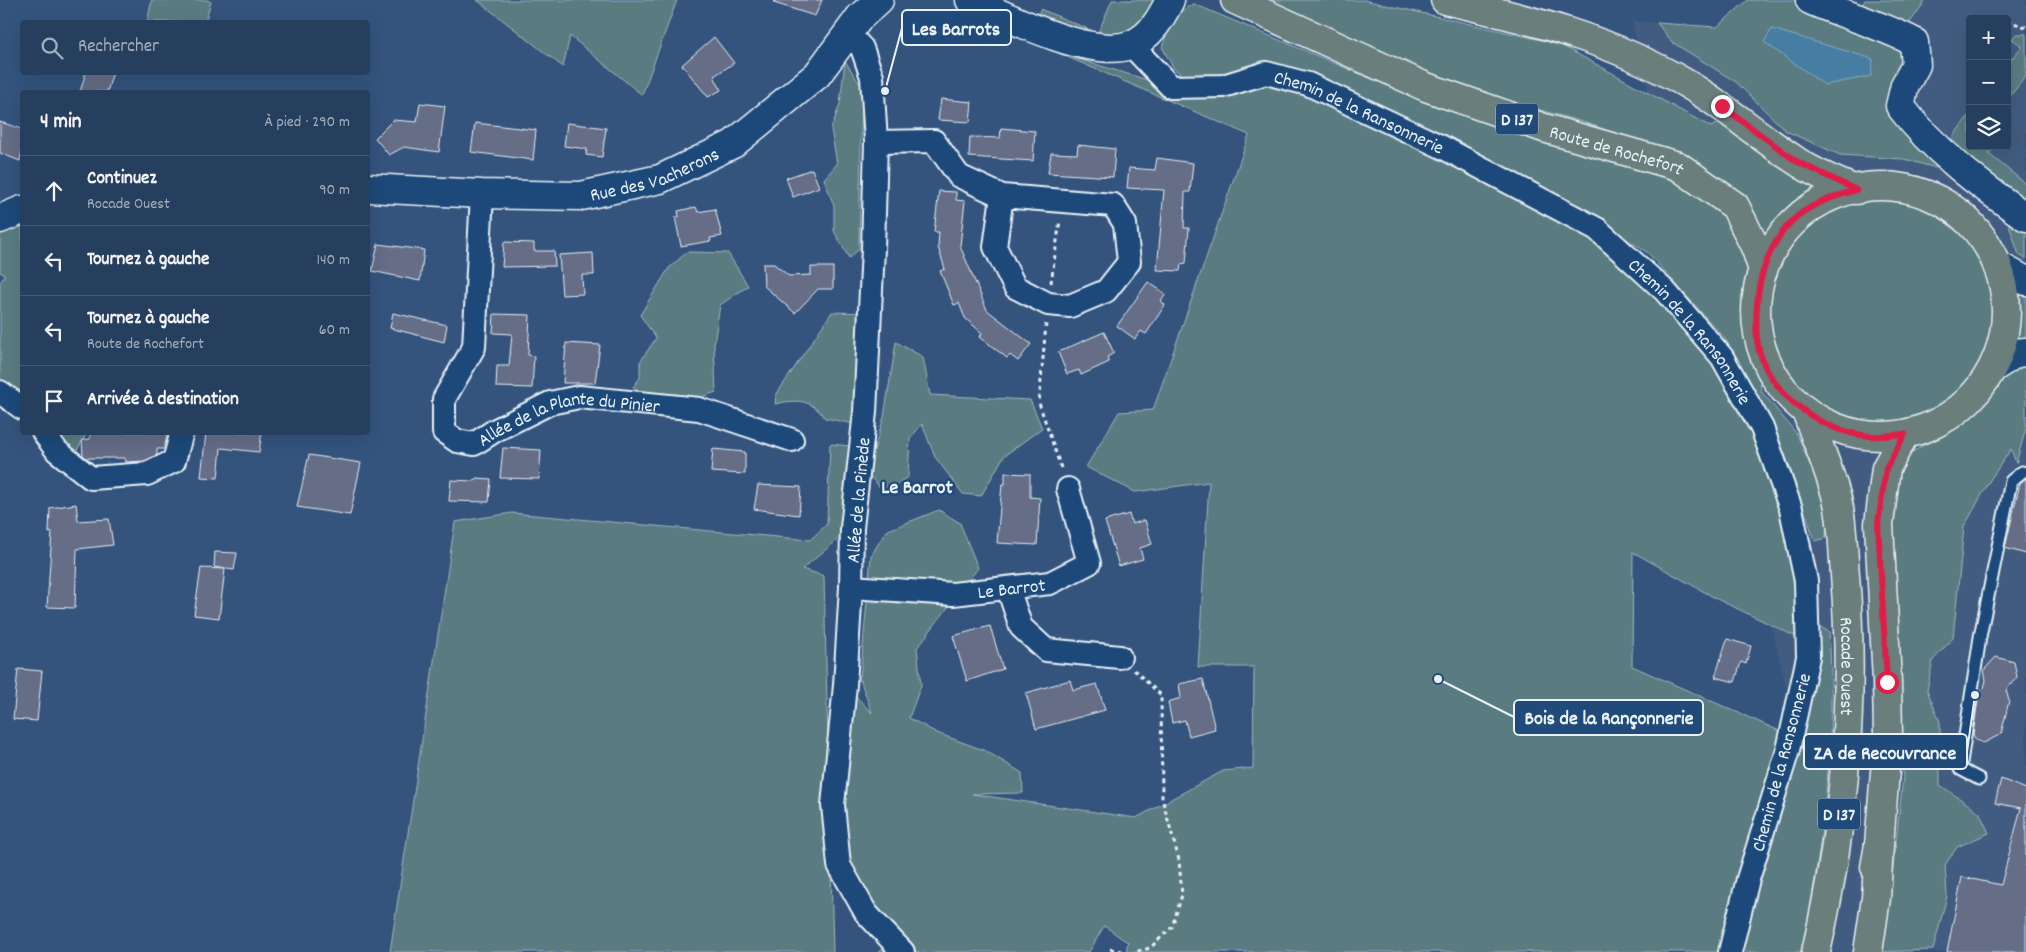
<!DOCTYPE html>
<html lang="fr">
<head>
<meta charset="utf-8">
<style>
  body { margin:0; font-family:Dekko,sans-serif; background:#334a67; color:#f1f3f6 }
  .controls { position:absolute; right:15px; top:15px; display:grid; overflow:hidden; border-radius:5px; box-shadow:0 5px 20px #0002 }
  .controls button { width:45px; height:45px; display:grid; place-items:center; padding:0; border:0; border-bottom:1px solid #435873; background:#273f5e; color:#f1f3f6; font:25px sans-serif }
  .stop { position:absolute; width:15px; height:15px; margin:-11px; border:4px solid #e11d48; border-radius:50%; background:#fff }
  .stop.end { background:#e11d48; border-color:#fff; box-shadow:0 1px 5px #0008 }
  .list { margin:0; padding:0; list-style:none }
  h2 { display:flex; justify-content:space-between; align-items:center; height:65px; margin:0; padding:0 20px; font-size:21px }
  h2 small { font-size:16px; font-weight:400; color:#a4afbc }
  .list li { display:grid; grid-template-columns:32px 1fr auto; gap:15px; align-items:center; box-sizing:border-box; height:70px; padding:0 20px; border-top:1px solid #435873 }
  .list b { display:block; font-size:19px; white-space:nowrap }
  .list p { margin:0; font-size:16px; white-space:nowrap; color:#a4afbc }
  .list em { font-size:16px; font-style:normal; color:#a4afbc }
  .icon { flex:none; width:28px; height:28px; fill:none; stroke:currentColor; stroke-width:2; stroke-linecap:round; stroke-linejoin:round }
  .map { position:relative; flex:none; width:2026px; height:952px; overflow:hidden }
  .search { position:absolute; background:#273f5e; box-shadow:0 5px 20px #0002; left:20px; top:20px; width:350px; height:55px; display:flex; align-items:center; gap:12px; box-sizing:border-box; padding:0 18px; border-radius:5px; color:#a4afbc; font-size:19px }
  .panel { position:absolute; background:#273f5e; box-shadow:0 5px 20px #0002; left:20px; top:90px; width:350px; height:345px; border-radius:5px }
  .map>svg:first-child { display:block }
  .built { fill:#435c81; fill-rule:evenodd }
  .green { fill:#5a7c80; stroke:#a1b6bc; fill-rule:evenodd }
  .water { fill:#467ca3; stroke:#87abc5 }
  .building { fill:#656d87; stroke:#e8f1f8 }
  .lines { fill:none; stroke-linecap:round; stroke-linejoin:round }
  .lane-casing { stroke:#e8f1f8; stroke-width:15 }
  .street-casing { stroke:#e8f1f8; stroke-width:26 }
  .secondary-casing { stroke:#e8f1f8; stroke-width:31 }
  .primary-casing { stroke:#e8f1f8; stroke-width:31 }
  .highway-casing { stroke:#e8f1f8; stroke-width:31 }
  .path { stroke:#e8f1f8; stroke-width:3; stroke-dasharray:4 4; stroke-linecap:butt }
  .lane { stroke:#1f4a7a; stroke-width:11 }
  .street { stroke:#1f4a7a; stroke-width:22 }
  .secondary { stroke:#1f4a7a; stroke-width:28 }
  .primary { stroke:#6b7f7c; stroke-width:28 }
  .highway { stroke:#6b7f7c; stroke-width:28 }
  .route { stroke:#e11d48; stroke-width:6 }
  .labels { text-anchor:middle; stroke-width:4.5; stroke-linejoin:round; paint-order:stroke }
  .shield { fill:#1f4a7a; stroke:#acbfd2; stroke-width:1 }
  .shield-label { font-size:18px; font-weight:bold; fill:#e8f1f8 }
  .street-label { font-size:19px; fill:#e8f1f8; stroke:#1f4a7a }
  .neighbourhood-label { font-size:20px; font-weight:bold; fill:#e8f1f8; stroke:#1f4a7a }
  .leader { fill:none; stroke:#e8f1f8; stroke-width:2 }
  .callout-dot { fill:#e8f1f8; stroke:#1f4a7a; stroke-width:2 }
  .callout { fill:#1f4a7a; stroke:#e8f1f8; stroke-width:2 }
  .callout-label { font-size:20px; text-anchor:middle; font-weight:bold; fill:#e8f1f8 }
</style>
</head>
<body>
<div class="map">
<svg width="2026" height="952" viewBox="0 0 2026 952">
  <rect width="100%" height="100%" fill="#34547e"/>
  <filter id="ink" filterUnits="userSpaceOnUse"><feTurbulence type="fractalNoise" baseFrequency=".02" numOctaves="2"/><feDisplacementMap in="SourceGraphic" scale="10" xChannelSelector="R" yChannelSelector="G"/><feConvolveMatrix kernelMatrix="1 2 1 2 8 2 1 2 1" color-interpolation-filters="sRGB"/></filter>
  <g filter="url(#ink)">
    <path class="built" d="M1750,0l151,35 25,-35h100v952h-270l37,-235 -161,-696 85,6zM1970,19h37v127h-37z"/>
    <g class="green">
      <polygon points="152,0 207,0 211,2 205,22 147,22"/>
      <polygon points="477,0 677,0 642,95 570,36 563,67"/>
      <path d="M1112,0h42v7c-4,6 -9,14 -15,18 -34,25 -67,3 -100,-11l1,-5 58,24z"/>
      <path d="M1253,0h111l195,44 152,83 15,-7 103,66c-39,19 -46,25 -68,62l-87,-95 -88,-30 -159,-45z"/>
      <polygon points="1748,0 1810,0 1854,19 1865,0 1926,0 1901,35 1905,85 1947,171 1904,159 1840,155 1786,131 1736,82 1672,42 1657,23 1717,27"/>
      <path d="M1194,4l242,102 160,52 82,8 57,40 28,64 -5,19 -2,30 5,72 36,43 30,71 -1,33 -11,3 -30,-87 -59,-114 -78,-87 -87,-56 -172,-86 -138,-40 -62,8 -15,-10 -12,-22c7,-20 12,-35 32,-43z"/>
      <polygon points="2016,34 2026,34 2026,76 2007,100 2007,65 2022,46 2012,39"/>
      <path d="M1058,53l146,44 62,-24 331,156 68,62 97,137 55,197 12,7c8,107 -7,215 -27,320h-676l2,-10c-10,-5 -15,-11 -24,-16l-15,26h-210l10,-14 -36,-36 -14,-68 6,-149 27,28 -12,-34 11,-123 15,-25 53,-21 21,13 18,45 -61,80 4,37 -12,33 28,15 49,18 36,22 1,20 -51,1 164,24 87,-47 30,-3 1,-101h-56l11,-185 -74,10 -49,-25 33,-55 34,-2 96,-275zM1633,552l84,47 90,43 -16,94 -159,-70z"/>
      <polygon points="845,61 862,87 859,249 849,258 834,231 834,206 824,179 837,164 831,129 840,104"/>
      <polygon points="1970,114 1970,146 1996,146 1989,154 2026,184 2026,208 1963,161 1942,133 1951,139"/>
      <circle cx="1882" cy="312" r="113"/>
      <polygon points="2006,216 2026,231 2026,259 2019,255"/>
      <polygon points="22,219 22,401 0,383 0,283 5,275 0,272 0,228"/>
      <polygon points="687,252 728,253 748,286 720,305 714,344 716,392 699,398 644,393 633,387 640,378 640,362 656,338 640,315 669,268"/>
      <polygon points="2020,288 2026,291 2026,347 2013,352 2019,324"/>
      <path d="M832,312l38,1 -7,113 -38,-8c-14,-19 -28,-19 -50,-14l1,-9z"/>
      <polygon points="896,342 923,357 930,395 1030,400 1042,428 1004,456 981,496 963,494 935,457 922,424 910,439 908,477 884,492 867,473 884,417"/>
      <polygon points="2023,363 2026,363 2026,428 2016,463 2011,449 1990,480 1964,527 1953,638 1933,660 1927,690 1940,722 1940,785 1979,812 1989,833 1957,847 1945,865 1947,896 1933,950 1877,952 1893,868 1903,778 1900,692 1889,538 1895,470 1914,451 1974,415 2001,381"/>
      <polygon points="51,433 87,433 76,452"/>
      <polygon points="830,444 861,447 852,528 802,569 824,576 833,952 390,952 455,522 512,513 810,540 827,524"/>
    </g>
    <polygon class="water" points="1772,29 1873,59 1871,76 1825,85 1764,42"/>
    <g class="building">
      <polygon points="775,0 822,0 815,16 774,3"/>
      <polygon points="714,37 734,63 714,76 721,90 708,97 682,65"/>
      <polygon points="86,72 113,72 107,92 80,92"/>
      <polygon points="941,99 972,102 970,122 938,120"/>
      <polygon points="420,103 445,106 439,152 404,147 389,155 375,138 393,120 417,122"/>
      <polygon points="0,122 22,129 22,151 20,161 0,153"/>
      <polygon points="475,123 536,130 533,160 471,152"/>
      <polygon points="567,123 606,128 602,157 586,155 587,149 564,146"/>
      <polygon points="1001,128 1035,131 1033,161 969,157 970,137 1000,138"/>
      <polygon points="1078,145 1115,149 1113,177 1048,173 1051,153 1077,154"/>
      <polygon points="1157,158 1193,163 1190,192 1185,192 1184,228 1189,228 1186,263 1181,264 1180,271 1157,270 1164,190 1127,188 1129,168 1155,170"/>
      <polygon points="812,169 819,187 793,197 786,178"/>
      <polygon points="939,191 956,192 956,200 965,201 960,246 987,310 1031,344 1018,361 1010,355 1007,358 980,337 982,333 965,318 959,303 954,305 940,271 945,269 938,247 939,232 934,232"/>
      <polygon points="696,207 698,212 715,209 722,236 710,238 711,241 681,246 675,217 679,217 678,211"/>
      <polygon points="504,242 534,243 534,251 554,251 555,266 502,267"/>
      <polygon points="378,244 424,250 420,281 372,271"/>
      <polygon points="593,253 594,275 582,275 583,294 562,295 559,255"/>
      <polygon points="763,264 774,264 789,276 811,275 811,267 833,267 833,289 818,289 795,313 764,286"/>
      <polygon points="1148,282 1166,294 1161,301 1165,305 1146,334 1141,331 1135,339 1117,326"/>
      <polygon points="393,313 447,325 444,342 390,328"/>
      <polygon points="494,314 530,315 528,355 534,356 532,388 496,387 497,366 509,366 512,334 493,333"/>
      <polygon points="1104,332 1114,353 1107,357 1109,362 1081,375 1079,370 1067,374 1058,352"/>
      <polygon points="566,343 600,345 595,383 563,383"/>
      <polygon points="90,432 168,432 164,449 157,449 157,455 144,461 126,462 125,458 86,458 83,455 82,440 90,439"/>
      <polygon points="206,432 262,432 259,452 221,448 218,478 201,477"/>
      <polygon points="503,448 541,450 539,479 500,478"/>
      <polygon points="713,449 745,452 745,474 711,472"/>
      <polygon points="309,455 361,463 350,515 297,507"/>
      <polygon points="1005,473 1030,474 1030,497 1040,498 1037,545 997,543 1002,484 1005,484"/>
      <polygon points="477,478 491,479 489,502 449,501 451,480 472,481"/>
      <polygon points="2026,478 2026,554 2005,548 2020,483"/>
      <polygon points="758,485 801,487 799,515 754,509"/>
      <polygon points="76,504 78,521 109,519 113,545 77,549 75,608 47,607 52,532 49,533 50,508"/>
      <polygon points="1129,514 1132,524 1145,520 1152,544 1140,548 1143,559 1119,566 1105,521"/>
      <polygon points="215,552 237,553 234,570 214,567"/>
      <polygon points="201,568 225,569 219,618 194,615"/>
      <polygon points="990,626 1003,669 967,681 953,636"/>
      <polygon points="1727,639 1751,646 1746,664 1741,662 1735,682 1715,677"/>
      <polygon points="1996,657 2014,662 2017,677 2006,690 2009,701 2001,734 1984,743 1976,740 1973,734 1979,693 1984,688 1986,680 1984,670"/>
      <polygon points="18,669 42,671 37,721 13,719"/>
      <polygon points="1203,679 1215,729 1189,736 1185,720 1172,723 1168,702 1181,698 1179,684"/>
      <polygon points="1070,680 1073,690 1097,684 1105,710 1036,729 1026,693"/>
      <polygon points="2001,779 2026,789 2026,952 1947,952 1962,877 2001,885 2021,808 1995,803"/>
    </g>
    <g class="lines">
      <g class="lane-casing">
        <polyline id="lane" points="1979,779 1960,769 1980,637 2011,481 2022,472"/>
      </g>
      <g class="street-casing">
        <g id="street">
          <polyline points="848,33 862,48 872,77 876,142 873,249 865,412 852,528 851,587 845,685 833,805 839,865 866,913 903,952"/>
          <path id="s1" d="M1131,45l40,42 52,-1 43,-13 42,11 134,63 155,82 68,62 57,66 40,71 29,81 15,72 2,76 -20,93 -40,129 -18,73"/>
          <polyline points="876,142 934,141 959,176 1002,196 1113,205 1125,224 1129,262 1106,291 1070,306 1048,304 1015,287 995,247 1002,196"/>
          <path id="s2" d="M482,194l-8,153 -30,52v33l13,9 17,3 20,-13 56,-28 29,-6 120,12 93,31"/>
          <polyline points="0,392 22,408"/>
          <polyline points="43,432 57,451 91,478 147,474 174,461 182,432"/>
          <path id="s3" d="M851,587l102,7 97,-11 39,-20 -21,-74"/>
          <polyline points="1008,588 1021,627 1046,650 1120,657"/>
        </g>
      </g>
      <g class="secondary-casing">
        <g id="secondary">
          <path d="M970,0c37,17 121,59 160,45 21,-8 31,-27 40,-45"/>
          <path d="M1810,0c34,15 72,25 104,42l2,23 -11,20 -5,21c33,44 81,80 126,111"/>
          <path id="s4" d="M368,188l114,6 99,2 79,-17 73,-35 84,-69 43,-58 19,-17"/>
          <polyline points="0,219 22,210"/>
          <polyline points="1997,265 2026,281"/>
          <polyline points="1993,368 2016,353 2026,352"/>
        </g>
      </g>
      <g class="primary-casing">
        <g id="primary">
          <path id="s5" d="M1235,0l191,87 118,41 134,38 57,40 21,43 7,21"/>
          <path d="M1445,0c85,19 167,40 242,84 38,22 71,52 108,76 18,13 40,21 61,30"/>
          <circle cx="1881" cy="311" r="125"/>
          <path id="s6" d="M1807,413c9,27 25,63 31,90 5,23 5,48 7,72 10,125 -1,254 -29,377"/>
          <polyline points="1875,867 1879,845 1888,735 1887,682 1879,524 1886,468 1905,434"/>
        </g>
      </g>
      <g class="highway-casing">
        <polyline id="highway" points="1868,952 1876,898 1879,845"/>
      </g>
      <g class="path">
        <polyline points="2007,21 2026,27"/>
        <polyline points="1051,283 1060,220"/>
        <polyline points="1046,324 1039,403 1062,471"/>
        <polyline points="1134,670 1161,695 1162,798 1179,860 1182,895 1172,927 1150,948 1134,952"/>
        <polyline points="1110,949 1126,952"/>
      </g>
      <use href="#lane" class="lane"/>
      <use href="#street" class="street"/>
      <use href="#secondary" class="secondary"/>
      <use href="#primary" class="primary"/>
      <use href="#highway" class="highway"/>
    </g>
  </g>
  <g class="lines" filter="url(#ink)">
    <path class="route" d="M1722,106l74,55 60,29c-22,7 -47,14 -64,31 -22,22 -33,54 -35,83 -1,15 -2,32 2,46 13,47 65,83 112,86 11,1 23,-1 34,-2l-19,34 -8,56 9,158"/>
  </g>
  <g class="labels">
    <g class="shield">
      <rect x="1496" y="103.5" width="42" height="31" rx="4"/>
      <rect x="1818" y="798.5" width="42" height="31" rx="4"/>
    </g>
    <g class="shield-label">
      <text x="1517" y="125">D 137</text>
      <text x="1839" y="820">D 137</text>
    </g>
    <g class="street-label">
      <text dy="7" stroke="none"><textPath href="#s1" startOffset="256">Chemin de la Ransonnerie</textPath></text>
      <text dy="7" stroke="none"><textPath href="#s5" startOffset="411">Route de Rochefort</textPath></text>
      <text dy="7" stroke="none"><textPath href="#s4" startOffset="290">Rue des Vacherons</textPath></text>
      <text dy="7" stroke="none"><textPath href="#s1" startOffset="661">Chemin de la Ransonnerie</textPath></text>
      <text dy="7" stroke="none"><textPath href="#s2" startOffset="381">Allée de la Plante du Pinier</textPath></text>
      <text transform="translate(857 500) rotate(-85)" y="7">Allée de la Pinède</text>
      <text dy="7" stroke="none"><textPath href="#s3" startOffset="161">Le Barrot</textPath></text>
      <text dy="7" stroke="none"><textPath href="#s6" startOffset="259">Rocade Ouest</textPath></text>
      <text transform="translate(1780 762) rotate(-75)" y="7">Chemin de la Ransonnerie</text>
    </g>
    <g class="neighbourhood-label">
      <text x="917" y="493">Le Barrot</text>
    </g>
  </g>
  <path class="leader" d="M885 91L902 28M1438 679L1514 717M1975 695L1967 752"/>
  <g class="callout-dot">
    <circle cx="885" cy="91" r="5"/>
    <circle cx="1438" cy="679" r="5"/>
    <circle cx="1975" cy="695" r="5"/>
  </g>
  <g class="callout">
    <rect x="902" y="10" width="109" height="35" rx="5"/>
    <rect x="1514" y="700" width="189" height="35" rx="5"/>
    <rect x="1804" y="734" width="163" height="35" rx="5"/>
  </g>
  <g class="callout-label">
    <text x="956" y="35">Les Barrots</text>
    <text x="1609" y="724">Bois de la Rançonnerie</text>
    <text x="1885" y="759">ZA de Recouvrance</text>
  </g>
</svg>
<div class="controls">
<button>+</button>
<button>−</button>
<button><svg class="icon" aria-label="layers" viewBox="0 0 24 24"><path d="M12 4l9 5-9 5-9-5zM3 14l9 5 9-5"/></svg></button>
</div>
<div class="stop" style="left:1887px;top:682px"></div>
<div class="stop end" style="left:1722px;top:106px"></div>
<div class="search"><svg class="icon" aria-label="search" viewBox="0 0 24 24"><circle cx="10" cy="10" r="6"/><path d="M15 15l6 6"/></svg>Rechercher</div>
<section class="panel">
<h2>4 min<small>À pied · 290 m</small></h2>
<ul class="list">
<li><svg class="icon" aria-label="ahead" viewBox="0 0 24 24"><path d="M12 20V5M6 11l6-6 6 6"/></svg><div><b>Continuez</b><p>Rocade Ouest</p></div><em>90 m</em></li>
<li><svg class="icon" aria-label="left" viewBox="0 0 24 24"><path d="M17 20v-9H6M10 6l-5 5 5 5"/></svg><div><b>Tournez à gauche</b></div><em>140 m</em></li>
<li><svg class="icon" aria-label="left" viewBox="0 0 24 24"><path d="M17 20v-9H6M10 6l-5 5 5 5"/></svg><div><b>Tournez à gauche</b><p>Route de Rochefort</p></div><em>60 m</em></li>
<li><svg class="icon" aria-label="arrive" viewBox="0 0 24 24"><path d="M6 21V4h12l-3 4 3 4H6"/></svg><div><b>Arrivée à destination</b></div></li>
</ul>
</section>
</div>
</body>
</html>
